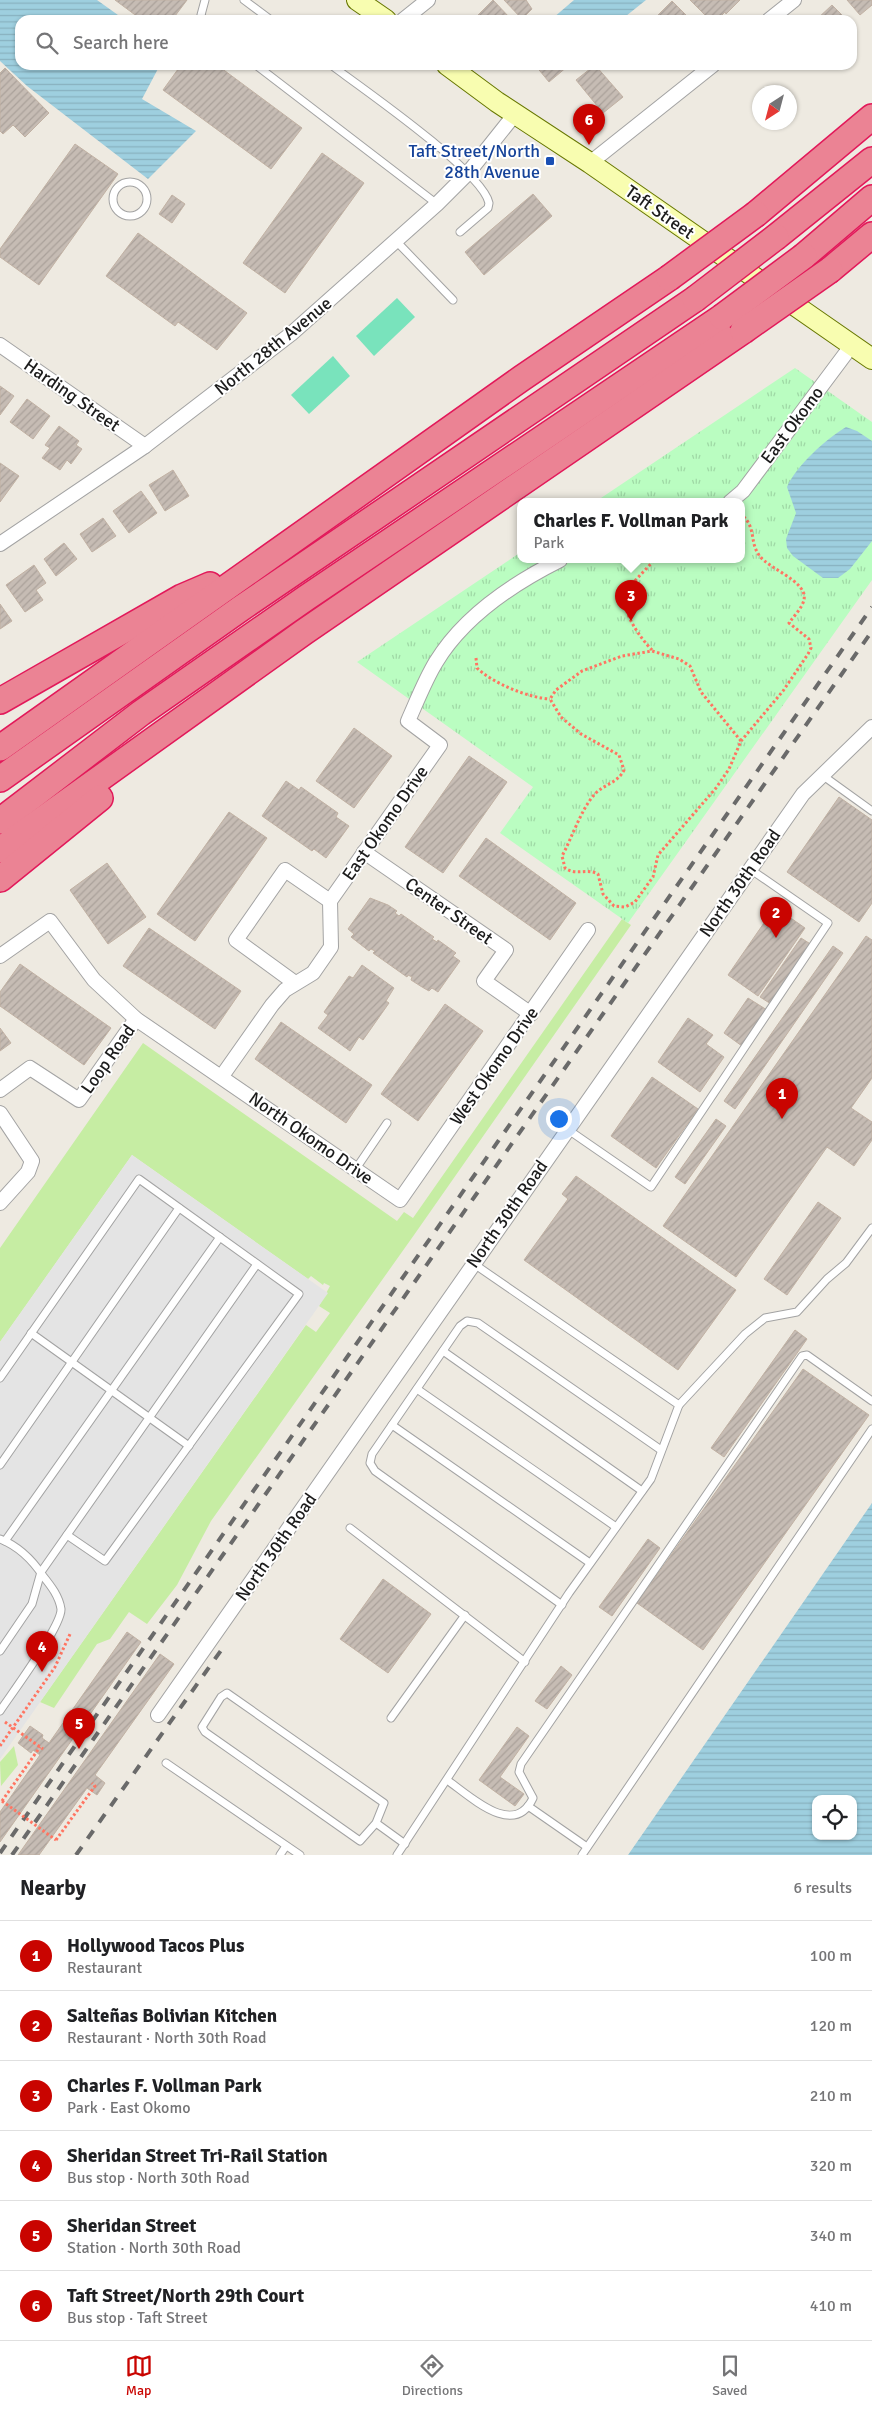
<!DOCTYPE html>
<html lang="en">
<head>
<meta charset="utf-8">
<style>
  body { margin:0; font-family:Signika,sans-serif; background:#f6f6f6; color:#202124 }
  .controls { position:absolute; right:15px; bottom:15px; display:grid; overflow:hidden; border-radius:10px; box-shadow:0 1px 4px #0004 }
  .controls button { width:45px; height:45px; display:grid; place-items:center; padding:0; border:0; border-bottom:1px solid #e0e0e0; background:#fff; color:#202124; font:25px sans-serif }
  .compass { position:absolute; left:752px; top:85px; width:45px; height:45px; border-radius:50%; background:#fff; box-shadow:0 1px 4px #0004; rotate:216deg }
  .you { position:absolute; left:558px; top:1118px; width:18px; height:18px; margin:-12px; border:4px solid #fff; border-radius:50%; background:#1a73e8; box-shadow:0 0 0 8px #1a73e833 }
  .badge { display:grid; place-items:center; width:32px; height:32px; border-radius:50%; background:#c90400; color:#fff; font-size:16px; font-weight:700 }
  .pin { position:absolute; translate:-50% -41px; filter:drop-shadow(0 1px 2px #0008) }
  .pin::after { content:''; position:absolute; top:26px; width:18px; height:15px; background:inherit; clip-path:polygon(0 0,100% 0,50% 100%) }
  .popup { position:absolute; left:517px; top:498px; width:228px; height:65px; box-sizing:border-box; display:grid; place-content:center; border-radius:10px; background:#fff; filter:drop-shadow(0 1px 4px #0005); font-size:16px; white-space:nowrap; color:#757577 }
  .popup b { font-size:19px; color:#202124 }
  .popup::after { content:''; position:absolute; left:50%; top:100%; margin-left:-10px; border:10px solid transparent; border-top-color:#fff }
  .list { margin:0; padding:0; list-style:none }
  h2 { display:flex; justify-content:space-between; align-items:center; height:65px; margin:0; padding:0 20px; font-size:21px }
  h2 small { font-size:16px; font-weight:400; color:#757577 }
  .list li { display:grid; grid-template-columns:32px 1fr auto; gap:15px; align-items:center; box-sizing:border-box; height:70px; padding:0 20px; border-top:1px solid #e0e0e0 }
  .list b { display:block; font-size:19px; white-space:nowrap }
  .list p { margin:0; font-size:16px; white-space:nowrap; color:#757577 }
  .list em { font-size:16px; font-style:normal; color:#757577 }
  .icon { flex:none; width:28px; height:28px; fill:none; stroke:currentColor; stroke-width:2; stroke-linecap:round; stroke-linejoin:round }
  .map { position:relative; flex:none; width:872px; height:1855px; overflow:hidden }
  .search { position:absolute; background:#fff; box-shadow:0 1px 4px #0004; left:15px; right:15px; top:15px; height:55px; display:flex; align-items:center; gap:12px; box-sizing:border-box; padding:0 18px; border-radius:15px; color:#757577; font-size:19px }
  .sheet { height:485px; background:#fff }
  nav { display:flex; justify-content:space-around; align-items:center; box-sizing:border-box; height:70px; border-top:1px solid #e0e0e0; background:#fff; font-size:14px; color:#757577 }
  nav a { display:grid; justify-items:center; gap:2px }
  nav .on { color:#c90400 }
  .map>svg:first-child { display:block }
  .grass { fill:#c6eda3 }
  .park { fill:url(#park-tufts) }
  .pitch { fill:#79e3bc }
  .parking { fill:#e4e4e4 }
  .water { fill:url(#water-rules); fill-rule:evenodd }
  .building { fill:url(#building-hatch); stroke:#c1b1a3 }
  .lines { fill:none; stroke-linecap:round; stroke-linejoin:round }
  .lane-casing { stroke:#a3a3a3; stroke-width:9 }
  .street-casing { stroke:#a3a3a3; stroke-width:16 }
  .secondary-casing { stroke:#677700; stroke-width:22 }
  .highway-casing { stroke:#e2195a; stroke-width:28 }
  .path { stroke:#ff7562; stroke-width:3; stroke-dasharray:2.5 2.5; stroke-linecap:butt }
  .lane { stroke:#fff; stroke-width:7 }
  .street { stroke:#fff; stroke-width:14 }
  .secondary { stroke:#f8fdb0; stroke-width:20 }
  .highway { stroke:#eb8394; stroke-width:25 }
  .rail { stroke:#6a6a6a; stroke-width:4; stroke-dasharray:10 10; stroke-linecap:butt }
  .highway-bridge-casing { stroke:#e2195a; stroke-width:28; stroke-linecap:butt }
  .path-bridge { stroke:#ff7562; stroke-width:3; stroke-dasharray:2.5 2.5; stroke-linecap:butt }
  .highway-bridge { stroke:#eb8394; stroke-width:25 }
  .transit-dot { fill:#1a4fb4; stroke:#fff; stroke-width:2 }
  .labels { text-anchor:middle; stroke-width:4; stroke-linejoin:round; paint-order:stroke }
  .transit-label { font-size:18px; fill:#164399; stroke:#fff; text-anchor:end }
  .street-label { font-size:18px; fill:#1c1c1c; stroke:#fff }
</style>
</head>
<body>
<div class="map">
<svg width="872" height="1855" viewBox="0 0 872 1855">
  <defs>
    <pattern id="park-tufts" width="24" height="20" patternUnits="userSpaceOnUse" patternTransform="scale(1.25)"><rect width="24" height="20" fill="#bafdc1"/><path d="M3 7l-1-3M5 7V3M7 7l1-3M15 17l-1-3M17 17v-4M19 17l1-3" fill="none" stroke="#9fd8a5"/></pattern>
    <pattern id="water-rules" width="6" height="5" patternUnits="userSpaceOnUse" patternTransform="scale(1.25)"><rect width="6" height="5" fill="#9ecfdf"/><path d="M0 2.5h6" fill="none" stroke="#88b1bf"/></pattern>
    <pattern id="building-hatch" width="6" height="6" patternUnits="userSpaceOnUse" patternTransform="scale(1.25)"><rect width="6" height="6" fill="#c6bcb4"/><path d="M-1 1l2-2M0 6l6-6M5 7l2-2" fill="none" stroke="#aaa19a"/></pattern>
  </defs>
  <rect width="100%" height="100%" fill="#eeeae1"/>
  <g class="grass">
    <polygon points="622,919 631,925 414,1235 211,1521 177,1585 147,1624 129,1612 110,1639 97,1644 54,1708 40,1702 306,1325 316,1332 330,1313 319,1306 330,1286 324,1283 323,1285 311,1276 308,1279 132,1155 0,1342 0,1248 143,1043 397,1221 404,1212 413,1218"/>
    <polygon points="14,1746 18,1765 1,1786 0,1762"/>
  </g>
  <polygon class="park" points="795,368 872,422 872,580 628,923 500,833 533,787 357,662 521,552 521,560 741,560 741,502 595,502"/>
  <g class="pitch">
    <polygon points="397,298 415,317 374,356 356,336"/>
    <polygon points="333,356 350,376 309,414 291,395"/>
  </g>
  <polygon class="parking" points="132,1155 328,1293 0,1759 0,1342"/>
  <g class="water">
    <polygon points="0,0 97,0 125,20 20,20 20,65 160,65 142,99 196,131 148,179 27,86 0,61"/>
    <polygon points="574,0 646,0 621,20 555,20 553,18"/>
    <path d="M846,427l11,4 15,10v100l-22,28 -12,9h-15l-30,-22 -6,-8 -1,-9 10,-26 -9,-26c9,-21 39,-48 59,-60z"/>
    <path d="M872,1503v352h-244zM816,1799h37v37h-37z"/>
  </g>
  <g class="building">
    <polygon points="115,0 187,0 172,20 142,20"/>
    <polygon points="493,0 510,18 508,20 473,20"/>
    <polygon points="504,0 526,0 532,9 522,19"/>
    <polygon points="690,0 740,0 726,14 725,12 717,20 710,20"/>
    <polygon points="847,0 872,0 872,5 860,15"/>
    <polygon points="672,1 691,20 653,20"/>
    <polygon points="832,5 845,18 816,20"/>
    <polygon points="181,65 217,65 302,128 271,169 163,90"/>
    <polygon points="535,65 567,65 568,66 549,82"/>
    <polygon points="595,65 623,97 603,113 576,80"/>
    <polygon points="5,68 49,113 25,137 13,125 3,134 0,131 0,73"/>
    <polygon points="75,144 118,174 39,285 0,257 0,249"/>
    <polygon points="322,153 364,183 285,293 243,263"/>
    <polygon points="533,194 552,216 484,275 465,252"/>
    <polygon points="172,195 185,204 172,223 159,214"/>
    <polygon points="138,233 247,313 217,350 178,322 175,326 106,276"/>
    <polygon points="0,386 14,396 0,415"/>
    <polygon points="27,399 50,416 33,439 10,422"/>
    <polygon points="59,426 79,441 76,445 82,449 71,464 67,460 60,470 42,458 50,448 45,445"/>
    <polygon points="0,463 19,476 0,502"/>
    <polygon points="173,470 189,496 165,511 149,485"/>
    <polygon points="141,491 157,513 129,533 113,511"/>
    <polygon points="103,518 116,536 92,552 80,534"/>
    <polygon points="64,543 77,559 56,576 44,559"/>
    <polygon points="34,565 46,583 36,590 43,600 25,612 6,585"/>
    <polygon points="0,604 12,621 0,629"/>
    <polygon points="354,728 392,756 354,808 316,781"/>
    <polygon points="469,756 507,782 443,873 405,847"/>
    <polygon points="286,781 299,790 301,787 338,813 336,817 349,826 326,858 314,849 312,851 262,816"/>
    <polygon points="839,797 872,820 872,903 859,922 787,872"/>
    <polygon points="229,812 267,838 195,941 157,914"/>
    <polygon points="486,838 576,903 550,940 459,876"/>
    <polygon points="107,863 146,917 108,944 70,890"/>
    <polygon points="370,898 388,905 397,911 395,913 399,916 401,914 434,937 432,939 437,942 438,940 456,953 453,956 460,961 438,992 432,988 429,991 422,987 411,980 412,977 408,975 407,977 373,953 375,951 371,949 369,951 351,937 354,934 348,929"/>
    <polygon points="775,907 805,928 758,996 728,975"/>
    <polygon points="149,928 241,991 215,1029 123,966"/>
    <polygon points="866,936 872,940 872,1078 851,1108 872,1122 872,1140 854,1166 827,1147 736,1277 663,1226"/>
    <polygon points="801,938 812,945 771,1004 760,997"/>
    <polygon points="833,946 843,953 735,1109 724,1101"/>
    <polygon points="20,964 111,1028 84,1065 0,1006 0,992"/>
    <polygon points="362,965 394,988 386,1001 389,1003 363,1040 359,1037 350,1051 318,1028 328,1015 324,1012 349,976 353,978"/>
    <polygon points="748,998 767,1010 742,1046 724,1033"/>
    <polygon points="445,1004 483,1031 418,1121 381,1094"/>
    <polygon points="688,1018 713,1035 706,1044 724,1057 700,1092 658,1062"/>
    <polygon points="281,1022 372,1085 346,1123 255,1059"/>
    <polygon points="0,1028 11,1043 0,1051"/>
    <polygon points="652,1077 698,1109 656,1168 611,1136"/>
    <polygon points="716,1119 726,1126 685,1184 675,1177"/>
    <polygon points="576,1176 736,1290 678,1370 524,1260 568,1199 562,1194"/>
    <polygon points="818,1202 841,1218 787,1295 764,1279"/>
    <polygon points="795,1330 807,1339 724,1457 711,1448"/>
    <polygon points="803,1369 869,1415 703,1650 637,1603"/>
    <polygon points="648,1539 660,1548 612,1616 599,1607"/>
    <polygon points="383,1579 431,1614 388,1673 340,1639"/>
    <polygon points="127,1632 141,1642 0,1842 0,1812 40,1755 33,1750 31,1753 18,1743 30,1726 43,1735 42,1738 49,1743"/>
    <polygon points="160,1654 174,1664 95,1775 105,1783 97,1795 87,1788 39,1855 18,1855"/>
    <polygon points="561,1666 572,1675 547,1709 535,1701"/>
    <polygon points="517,1727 529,1736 500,1777 524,1794 515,1806 479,1780"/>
  </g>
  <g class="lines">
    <g class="lane-casing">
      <g id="lane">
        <polyline points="244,0 271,20"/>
        <polyline points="204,20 201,15 205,0"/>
        <polyline points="256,65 437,204"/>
        <path d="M331,65c31,23 151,106 158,138l-1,5 -28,24"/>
        <circle cx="130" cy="199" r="17"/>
        <polyline points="397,242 453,300"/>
        <polyline points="822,775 872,811"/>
        <polyline points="567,1129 651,1187 828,923 750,869"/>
        <polyline points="355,1170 387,1123"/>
        <polyline points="31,1333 189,1446"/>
        <polyline points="443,1351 642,1491"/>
        <polyline points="0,1378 139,1179 299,1294 105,1561 67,1535"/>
        <polyline points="417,1389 616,1527"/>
        <polyline points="679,1405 745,1334 765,1318 797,1312 827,1279 846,1263 872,1228"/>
        <polyline points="392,1425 590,1563"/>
        <polyline points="0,1465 179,1208"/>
        <polyline points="350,1528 525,1662"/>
        <path d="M0,1539c18,7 33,22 43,37 8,10 16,20 18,33 1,17 -49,84 -61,102"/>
        <polyline points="5,1541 220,1237"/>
        <polyline points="562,1605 375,1471 370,1463 372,1454 460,1326 467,1321 478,1323 661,1450"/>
        <polyline points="0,1651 32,1604 41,1572 257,1264"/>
        <polyline points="391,1718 465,1615"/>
        <polyline points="166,1763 300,1855"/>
        <path d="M447,1780c23,16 67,59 86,18l-14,-26 2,-8 281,-408 5,-1 65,46"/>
        <polyline points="528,1806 587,1847"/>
        <polyline points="376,1823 384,1803 227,1693 221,1697 202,1727 205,1732 360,1841 376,1823 405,1844"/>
        <polyline points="280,1855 286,1846"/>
        <polyline points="397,1855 569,1593 651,1479 679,1405 474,1264"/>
        <polyline points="582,1855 872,1429"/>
      </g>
    </g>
    <g class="street-casing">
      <g id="street">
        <polyline points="403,20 428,0"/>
        <polyline points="769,20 794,0"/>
        <polyline points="590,163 713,65"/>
        <polyline points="0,345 145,446"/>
        <polyline points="730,502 743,491 852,345"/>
        <polyline points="0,544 145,446 291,334 437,204 468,173 515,114"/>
        <polyline points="364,852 506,950 484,981 531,1014"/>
        <polyline points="0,956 50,921 94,980 136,1019 400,1200 588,930"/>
        <polyline points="295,983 236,940 285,870 330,901"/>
        <path d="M222,1076l50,-71 13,-15 28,-17 18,-26 -1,-46 110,-156 -32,-24c9,-20 17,-41 28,-59 28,-46 78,-79 124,-102"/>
        <polyline points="0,1090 30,1068 79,1100 136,1019"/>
        <polyline points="0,1113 32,1161 28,1172 0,1203"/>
        <polyline points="158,1715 803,794 872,727"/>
      </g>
    </g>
    <g class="secondary-casing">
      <g id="secondary">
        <polyline points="357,0 386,20"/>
        <polyline points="447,65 497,102 590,163 872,359"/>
      </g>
    </g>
    <g class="highway-casing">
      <g id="highway">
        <polyline points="756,214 872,117"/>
        <polyline points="776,237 872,160"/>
        <polyline points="804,256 872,198"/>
        <polyline points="830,270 872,235"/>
        <polyline points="0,701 182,597 210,585"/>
        <polyline points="0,748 522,378 669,278"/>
        <polyline points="0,779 240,609 695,299"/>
        <polyline points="0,821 141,713 306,598 722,317"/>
        <polyline points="0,850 304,632 743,331"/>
        <polyline points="0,879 100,798"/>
      </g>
    </g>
    <g class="path">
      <path d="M652,650c-11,-11 -34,-42 -25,-58 5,-10 19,-22 27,-32"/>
      <path d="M476,658l1,10c15,15 52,30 73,31"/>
      <path d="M741,741l-40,-49 -11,-26 -11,-7 -27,-8 -30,5 -40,15 -26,19 -6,9 11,18 20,17 38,21 5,15c-6,13 -20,14 -29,24 -14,15 -23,44 -33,62l3,12c11,8 22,0 33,6l5,20 11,12 11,1 10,-5 18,-25 5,-22 58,-67 13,-19 12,-28 42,-50 25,-37 3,-6 -2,-9 -20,-16c5,-7 13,-15 15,-23 4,-19 -36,-31 -45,-45 -10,-14 -2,-27 -18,-41"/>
      <polyline points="5,1722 43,1749"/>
      <polyline points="0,1746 55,1667 70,1634"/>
      <polyline points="2,1801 40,1747"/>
      <polyline points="56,1840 95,1786 92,1783"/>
    </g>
    <use href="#lane" class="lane"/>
    <use href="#street" class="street"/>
    <use href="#secondary" class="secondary"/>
    <use href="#highway" class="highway"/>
    <g class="rail">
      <polyline points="0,1853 872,607"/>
      <polyline points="12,1855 872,631"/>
      <polyline points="76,1855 222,1649"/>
    </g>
    <g class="highway-bridge-casing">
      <g id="highway-bridge">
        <polyline points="669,278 756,214"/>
        <polyline points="695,299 776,237"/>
        <polyline points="722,317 804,256"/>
        <polyline points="743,331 830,270"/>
      </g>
    </g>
    <polyline class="path-bridge" points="2,1801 56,1840"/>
    <use href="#highway-bridge" class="highway-bridge"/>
  </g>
  <rect class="transit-dot" x="545" y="156" width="10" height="10" rx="2.5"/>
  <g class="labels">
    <g class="transit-label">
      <text x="540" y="157">Taft Street/North<tspan x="540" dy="21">28th Avenue</tspan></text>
    </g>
    <g class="street-label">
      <text transform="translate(660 212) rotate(35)" y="6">Taft Street</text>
      <text transform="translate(273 346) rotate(-39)" y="6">North 28th Avenue</text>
      <text transform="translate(72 395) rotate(35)" y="6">Harding Street</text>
      <text transform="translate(792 425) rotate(-53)" y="6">East Okomo</text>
      <text transform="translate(385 823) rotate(-55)" y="6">East Okomo Drive</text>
      <text transform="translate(740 883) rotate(-55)" y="6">North 30th Road</text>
      <text transform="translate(449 911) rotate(35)" y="6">Center Street</text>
      <text transform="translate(108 1059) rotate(-55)" y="6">Loop Road</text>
      <text transform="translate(494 1066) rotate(-55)" y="6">West Okomo Drive</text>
      <text transform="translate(311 1138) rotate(35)" y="6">North Okomo Drive</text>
      <text transform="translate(507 1214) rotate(-55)" y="6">North 30th Road</text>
      <text transform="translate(276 1547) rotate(-55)" y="6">North 30th Road</text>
    </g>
  </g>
</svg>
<div class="controls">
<button><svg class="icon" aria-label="locate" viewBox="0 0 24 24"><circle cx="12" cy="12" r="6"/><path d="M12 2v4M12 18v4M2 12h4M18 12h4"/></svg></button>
</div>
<svg class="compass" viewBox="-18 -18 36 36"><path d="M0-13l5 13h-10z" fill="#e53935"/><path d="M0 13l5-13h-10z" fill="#757577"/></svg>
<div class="you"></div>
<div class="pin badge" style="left:782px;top:1119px">1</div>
<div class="pin badge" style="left:776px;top:938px">2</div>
<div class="pin badge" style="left:631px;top:621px">3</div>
<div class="popup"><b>Charles F. Vollman Park</b>Park</div>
<div class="pin badge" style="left:42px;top:1672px">4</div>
<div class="pin badge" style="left:79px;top:1749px">5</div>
<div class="pin badge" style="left:589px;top:145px">6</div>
<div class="search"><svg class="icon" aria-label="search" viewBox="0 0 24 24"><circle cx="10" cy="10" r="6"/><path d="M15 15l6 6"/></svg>Search here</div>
</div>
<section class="sheet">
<h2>Nearby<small>6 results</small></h2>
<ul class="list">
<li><span class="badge">1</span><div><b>Hollywood Tacos Plus</b><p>Restaurant</p></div><em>100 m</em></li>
<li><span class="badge">2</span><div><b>Salteñas Bolivian Kitchen</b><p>Restaurant · North 30th Road</p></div><em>120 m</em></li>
<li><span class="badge">3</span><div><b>Charles F. Vollman Park</b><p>Park · East Okomo</p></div><em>210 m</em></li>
<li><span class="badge">4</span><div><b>Sheridan Street Tri-Rail Station</b><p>Bus stop · North 30th Road</p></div><em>320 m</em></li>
<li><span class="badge">5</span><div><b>Sheridan Street</b><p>Station · North 30th Road</p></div><em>340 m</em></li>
<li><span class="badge">6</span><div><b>Taft Street/North 29th Court</b><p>Bus stop · Taft Street</p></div><em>410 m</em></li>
</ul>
</section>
<nav>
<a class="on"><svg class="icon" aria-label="map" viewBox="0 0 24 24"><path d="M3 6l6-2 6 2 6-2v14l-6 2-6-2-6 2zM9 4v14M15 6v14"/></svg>Map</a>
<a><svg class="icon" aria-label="directions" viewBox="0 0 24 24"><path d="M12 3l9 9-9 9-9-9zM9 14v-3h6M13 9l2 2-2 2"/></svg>Directions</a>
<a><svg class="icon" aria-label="saved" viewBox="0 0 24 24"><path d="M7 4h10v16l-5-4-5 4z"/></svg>Saved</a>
</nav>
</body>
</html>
